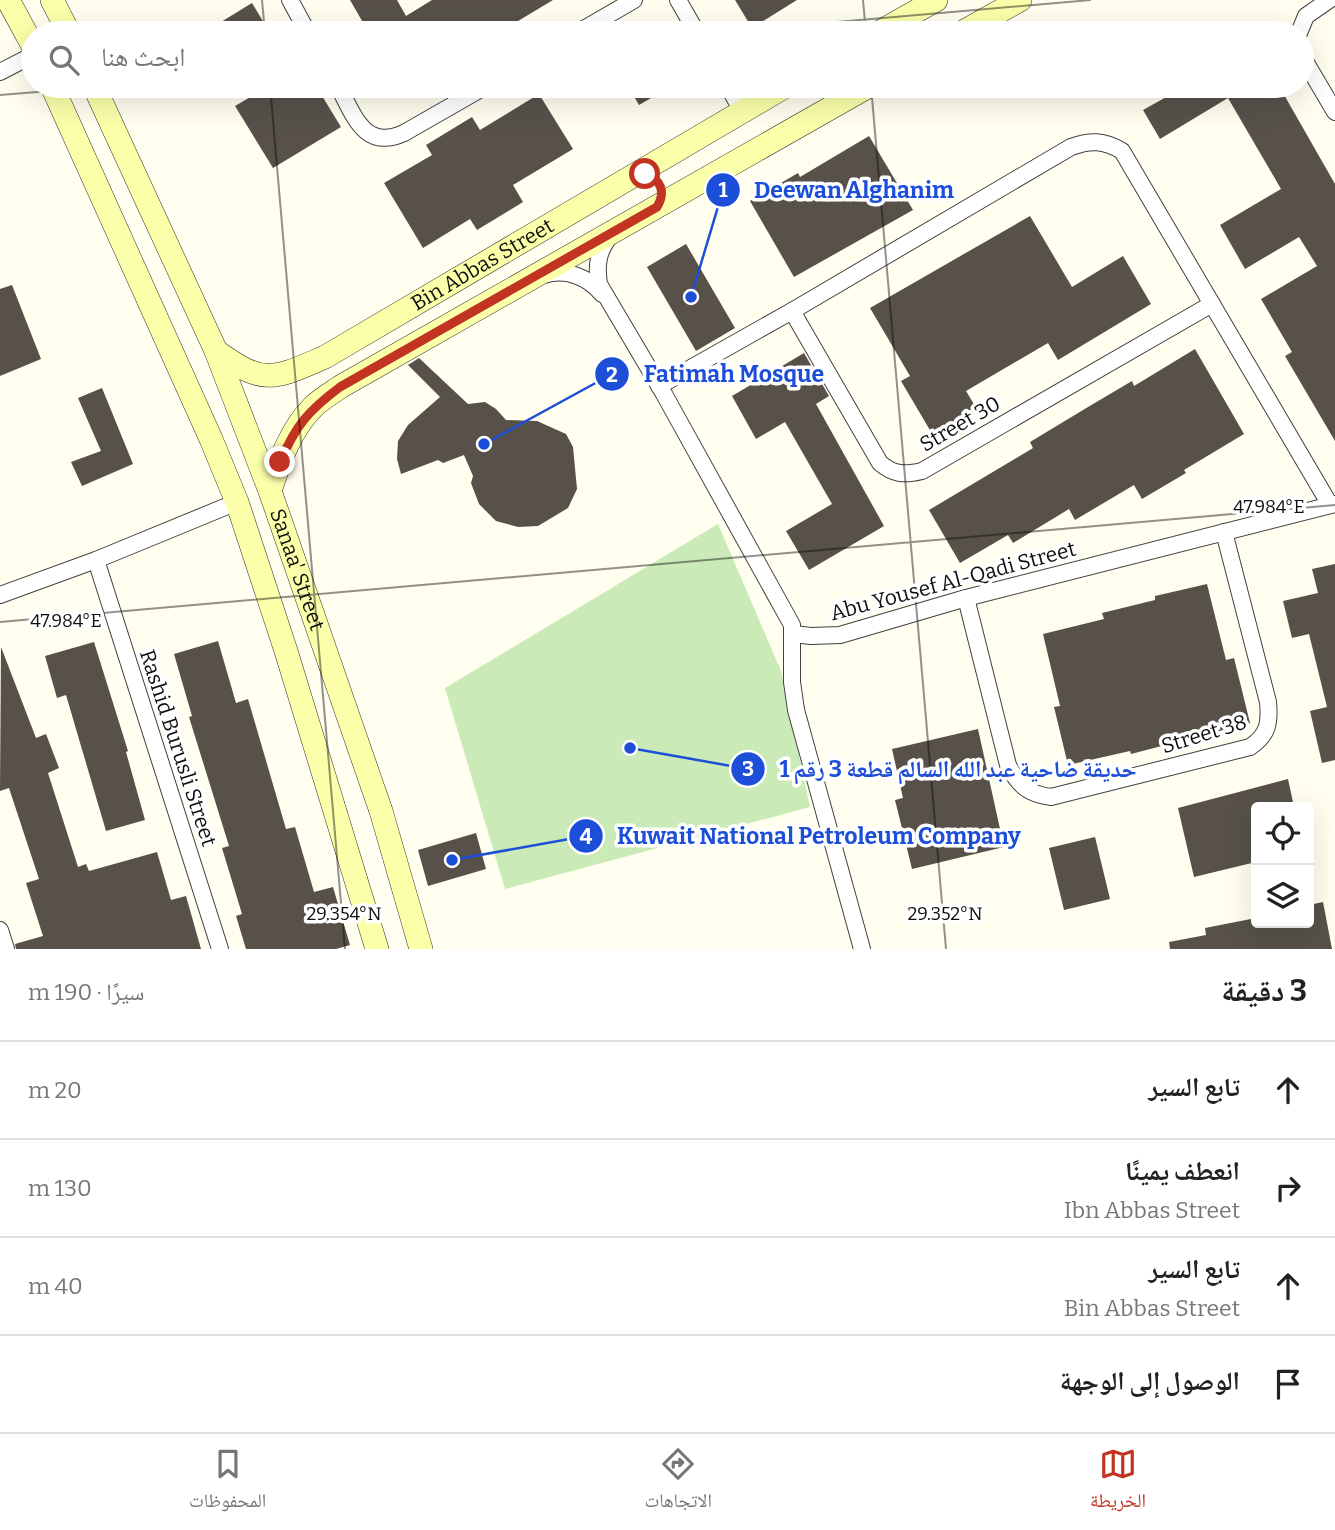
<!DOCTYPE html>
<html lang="ar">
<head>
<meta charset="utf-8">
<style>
  body { margin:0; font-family:Bitter,"Noto Naskh Arabic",serif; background:#f2f2f2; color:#222; direction:rtl }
  .controls { position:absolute; right:21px; bottom:21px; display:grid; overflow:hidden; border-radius:7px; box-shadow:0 7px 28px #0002 }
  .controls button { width:63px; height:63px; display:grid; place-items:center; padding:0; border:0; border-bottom:2px solid #e0e0e0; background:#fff; color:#222; font:35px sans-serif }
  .stop { position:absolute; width:21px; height:21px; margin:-16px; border:5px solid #c33321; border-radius:50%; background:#fff }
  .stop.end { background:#c33321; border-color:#fff; box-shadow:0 2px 7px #0008 }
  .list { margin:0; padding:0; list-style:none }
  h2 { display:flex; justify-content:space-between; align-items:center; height:91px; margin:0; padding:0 28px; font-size:30px }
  h2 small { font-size:23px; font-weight:400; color:#767676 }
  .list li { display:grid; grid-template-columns:46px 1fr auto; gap:21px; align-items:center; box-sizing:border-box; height:98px; padding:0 28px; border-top:2px solid #e0e0e0 }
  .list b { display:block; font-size:26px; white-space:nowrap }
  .list p { margin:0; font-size:23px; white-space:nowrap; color:#767676 }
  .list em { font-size:23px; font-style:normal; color:#767676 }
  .icon { flex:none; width:38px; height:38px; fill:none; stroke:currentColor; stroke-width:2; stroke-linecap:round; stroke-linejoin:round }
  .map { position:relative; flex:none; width:1335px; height:949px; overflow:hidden; direction:ltr }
  .search { position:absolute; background:#fff; box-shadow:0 7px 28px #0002; left:21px; right:21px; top:21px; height:77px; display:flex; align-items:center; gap:18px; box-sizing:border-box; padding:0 24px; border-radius:38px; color:#767676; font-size:26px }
  .sheet { height:483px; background:#fff }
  nav { display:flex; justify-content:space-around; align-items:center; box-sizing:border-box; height:98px; border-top:2px solid #e0e0e0; background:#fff; font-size:19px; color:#767676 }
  nav a { display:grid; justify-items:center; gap:4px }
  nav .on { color:#c33321 }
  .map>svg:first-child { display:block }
  .green { fill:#caebb7 }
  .building { fill:#57514a }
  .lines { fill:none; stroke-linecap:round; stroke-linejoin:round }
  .street-casing { stroke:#414141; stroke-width:18 }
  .secondary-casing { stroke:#303030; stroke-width:24 }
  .street { stroke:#fff; stroke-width:16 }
  .secondary { stroke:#fbffaa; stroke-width:23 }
  .route { stroke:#c33321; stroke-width:9 }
  .ticks { fill:none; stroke:#0e0e0e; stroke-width:2; stroke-opacity:0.45 }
  .labels { text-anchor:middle; stroke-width:7; stroke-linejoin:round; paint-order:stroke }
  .street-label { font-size:21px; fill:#0e0e0e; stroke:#fff }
  .ticks-label { font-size:18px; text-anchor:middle; fill:#0e0e0e; stroke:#fff; stroke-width:7; stroke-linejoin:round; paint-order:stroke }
  .leader { fill:none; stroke:#1d4ed8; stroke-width:2.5 }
  .callout-dot { fill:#1d4ed8; stroke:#fff; stroke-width:2.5 }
  .mark-label { font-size:21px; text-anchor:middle; font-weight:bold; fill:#fff }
  .callout-label { font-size:23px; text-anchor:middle; font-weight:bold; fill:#1d4ed8; stroke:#fff; stroke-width:7; stroke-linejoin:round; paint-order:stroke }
</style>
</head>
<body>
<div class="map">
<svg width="1335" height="949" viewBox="0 0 1335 949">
  <rect width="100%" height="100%" fill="#fffeef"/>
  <polygon class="green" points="718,524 781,671 810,807 505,889 445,688"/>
  <g class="building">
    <polygon points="350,0 397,0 406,16 432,0 553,0 498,33 369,33"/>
    <polygon points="735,0 797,0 752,28"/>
    <polygon points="252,3 270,33 203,33"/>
    <polygon points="269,86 316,86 341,127 273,168 235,106"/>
    <polygon points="628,86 672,86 639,105"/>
    <polygon points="1186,86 1279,86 1335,184 1335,441 1285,356 1292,352 1261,299 1317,266 1299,237 1245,269 1220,225 1281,189 1228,98 1160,139 1143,110"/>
    <polygon points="539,94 573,149 513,185 523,202 477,230 470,219 423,248 384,183 432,155 426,145 472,117 480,130"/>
    <polygon points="869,136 913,210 794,277 750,201 798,173 800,177"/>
    <polygon points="1030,216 1072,287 1123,256 1151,304 1058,360 1048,343 966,391 978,411 934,437 901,381 910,376 870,308"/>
    <polygon points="686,244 735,328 696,351 647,267"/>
    <polygon points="12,285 41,359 0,376 0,289"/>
    <polygon points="1195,349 1244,434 1184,470 1186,473 1142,499 1134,485 1075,520 1069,509 1013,543 1008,535 960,563 929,510 1033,448 1030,442 1088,407 1132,381 1134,386"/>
    <polygon points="804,353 829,396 816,404 884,526 809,570 786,531 832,504 785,422 756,439 732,396"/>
    <polygon points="419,358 468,404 485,402 496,409 506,420 537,421 566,434 573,447 577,489 568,508 538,526 518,527 496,521 479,504 471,483 473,476 464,455 443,463 438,460 401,474 397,459 398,441 408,425 440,397 408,365"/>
    <polygon points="102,388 133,464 82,486 71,462 101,451 78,398"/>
    <polygon points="1335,564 1335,760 1322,763 1310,711 1327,707 1309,634 1292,638 1283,601 1318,593 1312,569"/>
    <polygon points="1207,584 1226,660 1234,658 1250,723 1131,754 1130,751 1068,765 1054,707 1060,706 1043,634 1104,619 1102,613 1155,600 1155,596"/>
    <polygon points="218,641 236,703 248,699 286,829 295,827 314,892 333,887 350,945 336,949 246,949 236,916 242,914 222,848 229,846 189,717 192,716 174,654"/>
    <polygon points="94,642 128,751 126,752 145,820 106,831 66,695 57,698 45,656"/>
    <polygon points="1,647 36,738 46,734 59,768 48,773 78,867 86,864 89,871 157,852 171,900 186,896 201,949 16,949 15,944 43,936 26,883 39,879 9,788 0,791"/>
    <polygon points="978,729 1004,847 912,869 895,800 903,798 892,749"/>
    <polygon points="1288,779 1294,807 1256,807 1256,862 1194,877 1178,808"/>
    <polygon points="476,833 486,869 428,886 418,850"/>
    <polygon points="1095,837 1110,899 1064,910 1049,848"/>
    <polygon points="1323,902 1332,949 1170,949 1169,942 1206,935 1205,928 1256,918 1256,923 1309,923 1309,905"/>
  </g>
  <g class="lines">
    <g class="street-casing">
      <g id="street">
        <polyline points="290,0 308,33"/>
        <polyline points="678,0 697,33"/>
        <polyline points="577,33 634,0"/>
        <polyline points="1299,33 1306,16 1329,0"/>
        <polyline points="1302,56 1335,112"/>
        <polyline points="0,72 33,55"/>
        <path d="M338,86c16,29 26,65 66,47l82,-47"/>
        <polyline points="728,86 742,111"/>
        <path d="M611,235c-13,15 -15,30 -12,49l65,110 128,231v57l4,28 66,239"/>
        <path d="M544,275c22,-7 44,2 58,19"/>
        <path d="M792,311l88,152c14,12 25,12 42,8l290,-167"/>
        <path d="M659,386l133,-75 279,-164c19,-7 33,-7 51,4l208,354"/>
        <polyline points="96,560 220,949"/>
        <polyline points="0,595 96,560 237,502"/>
        <path d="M966,598l42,167c10,20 20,29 43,32l199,-50c18,-12 20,-24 18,-45l-44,-170"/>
        <polyline points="793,634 811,636 840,635 966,598 1335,504"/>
        <polyline points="0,930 6,949"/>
      </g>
    </g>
    <g class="secondary-casing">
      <g id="secondary">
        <polyline points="8,0 33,46"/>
        <polyline points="52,0 69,33"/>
        <polyline points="878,33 936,0"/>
        <polyline points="961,33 1020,0"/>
        <polyline points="52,86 211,439 237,502 286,651 377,949"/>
        <path id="s1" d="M94,86l122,265 54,140 111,320 40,138"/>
        <path id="s2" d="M216,351c48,35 58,28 109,6l461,-271"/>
        <path d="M270,491c10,-30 20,-61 43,-84 8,-8 19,-14 27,-20l529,-301"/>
      </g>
    </g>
    <use href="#street" class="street"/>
    <use href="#secondary" class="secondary"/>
  </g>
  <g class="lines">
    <path class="route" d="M280,462c16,-37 28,-51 60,-75l317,-180c9,-15 4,-28 -12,-33"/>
  </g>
  <path class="ticks" d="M262,0l3,33M863,0l3,33M711,33l380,-33M270,86l75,863M871,86l75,863M0,95l111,-9M0,622l1335,-117"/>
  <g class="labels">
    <g class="street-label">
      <text dy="7" stroke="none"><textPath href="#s2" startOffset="301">Bin Abbas Street</textPath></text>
      <text transform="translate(960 424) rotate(-30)" y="7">Street 30</text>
      <text dy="7" stroke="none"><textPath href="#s1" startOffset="525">Sanaa' Street</textPath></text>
      <text transform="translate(953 581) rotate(-15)" y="7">Abu Yousef Al-Qadi Street</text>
      <text transform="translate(1204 734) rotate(-17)" y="7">Street 38</text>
      <text transform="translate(178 748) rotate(72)" y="7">Rashid Burusli Street</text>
    </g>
  </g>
  <g class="ticks-label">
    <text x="1269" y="513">47.984°E</text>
    <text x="66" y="627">47.984°E</text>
    <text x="344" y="920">29.354°N</text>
    <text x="945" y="920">29.352°N</text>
  </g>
  <path class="leader" d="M691 297L723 190M484 444L612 374M630 748L748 769M452 860L586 836"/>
  <g class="callout-dot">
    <circle cx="691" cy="297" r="7"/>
    <circle cx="484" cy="444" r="7"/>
    <circle cx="630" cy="748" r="7"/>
    <circle cx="452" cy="860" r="7"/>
    <circle cx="723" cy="190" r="18"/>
    <circle cx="612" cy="374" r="18"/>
    <circle cx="748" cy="769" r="18"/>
    <circle cx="586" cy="836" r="18"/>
  </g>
  <g class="mark-label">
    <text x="723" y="197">1</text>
    <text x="612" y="382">2</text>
    <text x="748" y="776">3</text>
    <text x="586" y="844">4</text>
  </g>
  <g class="callout-label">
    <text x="854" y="198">Deewan Alghanim</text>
    <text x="734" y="382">Fatimah Mosque</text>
    <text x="958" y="777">حديقة ضاحية عبد الله السالم قطعة 3 رقم 1</text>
    <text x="819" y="844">Kuwait National Petroleum Company</text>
  </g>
</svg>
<div class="controls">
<button><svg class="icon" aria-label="locate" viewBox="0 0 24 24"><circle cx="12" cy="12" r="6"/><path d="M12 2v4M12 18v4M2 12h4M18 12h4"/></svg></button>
<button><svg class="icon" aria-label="layers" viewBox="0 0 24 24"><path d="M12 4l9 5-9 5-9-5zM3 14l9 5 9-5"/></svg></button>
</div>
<div class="stop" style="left:645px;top:174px"></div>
<div class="stop end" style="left:280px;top:462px"></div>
<div class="search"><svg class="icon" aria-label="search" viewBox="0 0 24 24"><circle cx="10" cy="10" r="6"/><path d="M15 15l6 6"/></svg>ابحث هنا</div>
</div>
<section class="sheet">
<h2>3 دقيقة<small>سيرًا · 190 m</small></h2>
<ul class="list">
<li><svg class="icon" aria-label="ahead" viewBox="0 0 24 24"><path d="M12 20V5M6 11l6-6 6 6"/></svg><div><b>تابع السير</b></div><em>20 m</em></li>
<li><svg class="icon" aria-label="right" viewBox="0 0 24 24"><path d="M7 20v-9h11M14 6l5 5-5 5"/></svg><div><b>انعطف يمينًا</b><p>Ibn Abbas Street</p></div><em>130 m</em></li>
<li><svg class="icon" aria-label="ahead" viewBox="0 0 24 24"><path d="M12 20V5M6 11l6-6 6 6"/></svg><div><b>تابع السير</b><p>Bin Abbas Street</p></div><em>40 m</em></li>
<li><svg class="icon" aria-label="arrive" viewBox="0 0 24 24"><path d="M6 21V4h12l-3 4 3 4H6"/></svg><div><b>الوصول إلى الوجهة</b></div></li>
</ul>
</section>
<nav>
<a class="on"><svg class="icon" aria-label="map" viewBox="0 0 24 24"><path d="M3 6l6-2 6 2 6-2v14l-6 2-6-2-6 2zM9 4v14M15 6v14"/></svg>الخريطة</a>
<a><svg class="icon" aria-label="directions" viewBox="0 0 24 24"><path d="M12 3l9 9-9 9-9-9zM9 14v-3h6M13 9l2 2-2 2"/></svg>الاتجاهات</a>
<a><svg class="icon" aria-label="saved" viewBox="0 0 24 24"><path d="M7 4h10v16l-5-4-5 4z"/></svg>المحفوظات</a>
</nav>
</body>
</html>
